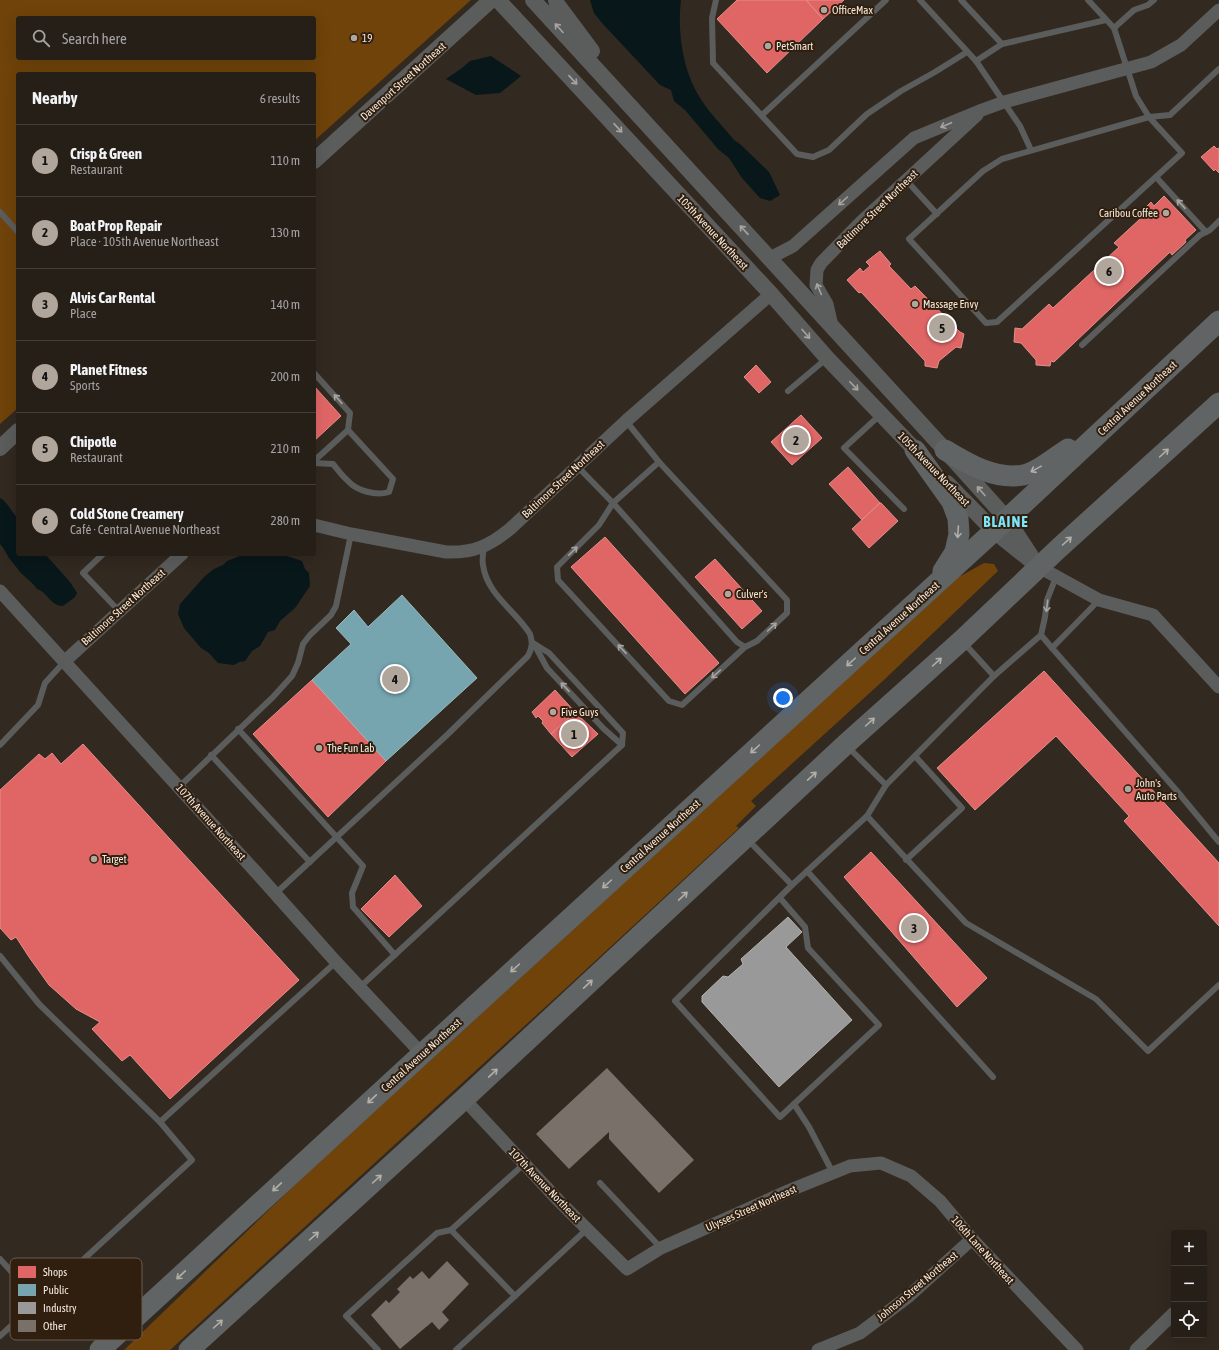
<!DOCTYPE html>
<html lang="en">
<head>
<meta charset="utf-8">
<style>
  body { margin:0; font-family:"Asap Condensed",sans-serif; background:#322c25; color:#f1f3f6 }
  .controls { position:absolute; right:12px; bottom:12px; display:grid; overflow:hidden; border-radius:4px; box-shadow:0 4px 16px #0002 }
  .controls button { width:36px; height:36px; display:grid; place-items:center; padding:0; border:0; border-bottom:1px solid #423d37; background:#261f18; color:#f1f3f6; font:20px sans-serif }
  .you { position:absolute; left:783px; top:698px; width:14px; height:14px; margin:-10px; border:3px solid #fff; border-radius:50%; background:#1a73e8; box-shadow:0 0 0 6px #1a73e833 }
  .badge { display:grid; place-items:center; width:26px; height:26px; border-radius:50%; background:#b1a69c; color:#111; font-size:13px; font-weight:700 }
  .pin { position:absolute; translate:-50% -50%; border:2px solid #fff; box-shadow:0 1px 4px #0006 }
  .list { margin:0; padding:0; list-style:none }
  h2 { display:flex; justify-content:space-between; align-items:center; height:52px; margin:0; padding:0 16px; font-size:17px }
  h2 small { font-size:13px; font-weight:400; color:#a4a2a2 }
  .list li { display:grid; grid-template-columns:26px 1fr auto; gap:12px; align-items:center; box-sizing:border-box; height:72px; padding:0 16px; border-top:1px solid #423d37 }
  .list b { display:block; font-size:15px; white-space:nowrap }
  .list p { margin:0; font-size:13px; white-space:nowrap; color:#a4a2a2 }
  .list em { font-size:13px; font-style:normal; color:#a4a2a2 }
  .icon { flex:none; width:22px; height:22px; fill:none; stroke:currentColor; stroke-width:2; stroke-linecap:round; stroke-linejoin:round }
  .map { position:relative; flex:none; width:1219px; height:1350px; overflow:hidden }
  .search { position:absolute; background:#261f18; box-shadow:0 4px 16px #0002; left:16px; top:16px; width:300px; height:44px; display:flex; align-items:center; gap:10px; box-sizing:border-box; padding:0 14px; border-radius:4px; color:#a4a2a2; font-size:15px }
  .panel { position:absolute; background:#261f18; box-shadow:0 4px 16px #0002; left:16px; top:72px; width:300px; height:484px; border-radius:4px }
  .map>svg:first-child { display:block }
  .green { fill:#6f430a; fill-rule:evenodd }
  .water { fill:#08171a }
  .shops { fill:#e06666; stroke:#e68e8a }
  .public { fill:#76a5af; stroke:#9cbabd }
  .industry { fill:#999; stroke:#b5b1ae }
  .building { fill:#787069 }
  .lines { fill:none; stroke-linecap:round; stroke-linejoin:round }
  .service { stroke:#5b5c5c; stroke-width:6 }
  .minor { stroke:#5b5c5c; stroke-width:13 }
  .tertiary { stroke:#5b5c5c; stroke-width:16 }
  .trunk { stroke:#606464; stroke-width:21 }
  .oneway { stroke:#a8a39e }
  .oneway2 { stroke:#b2aea8 }
  .poi-dot { fill:#b1a69c; stroke:#301f0e; stroke-width:1.5 }
  .labels { text-anchor:middle; stroke-width:4; stroke-linejoin:round; paint-order:stroke }
  .poi-label { font-size:11px; fill:#f5eadf; stroke:#301f0e; text-anchor:start }
  .street-label { font-size:11px; fill:#f5eadf; stroke:#301f0e }
  .district-label { font-size:15px; font-weight:bold; letter-spacing:1px; fill:#7ee5fa; stroke:#301f0e }
  .key { fill:#301f0e; stroke:#6b5c4d; stroke-width:1 }
  .key-label { font-size:11px; fill:#f5eadf }
</style>
</head>
<body>
<div class="map">
<svg width="1219" height="1350" viewBox="0 0 1219 1350">
  <rect width="100%" height="100%" fill="#322920"/>
  <g class="green">
    <path d="M0,0h471l-157,141v-67h-296v334l-18,16zM18,18h296v40h-296z"/>
    <polygon points="984,563 994,564 998,571 885,679 751,801 756,806 736,826 739,828 565,989 170,1350 124,1350 303,1177 957,578"/>
  </g>
  <g class="water">
    <path d="M590,0h91c-4,33 2,73 21,101 9,14 22,26 32,39l6,4 29,28 11,23 -10,6 -10,-3 -18,-20 -13,-20 -11,-9 -33,-39 -11,-9 -3,-11 -11,-5 -58,-62 -8,-10z"/>
    <polygon points="491,56 521,76 500,93 476,95 446,79 462,68 470,61"/>
    <path d="M0,498c8,4 11,14 18,20v36h27l25,28 7,11 -2,4 -12,9c-14,-1 -14,-13 -26,-17 -5,-8 -15,-13 -20,-21 -3,-4 -6,-7 -8,-10 -3,-5 -5,-10 -9,-14z"/>
    <polygon points="245,554 281,554 302,561 305,569 309,573 310,586 295,608 280,621 275,630 268,632 260,646 252,651 245,661 239,662 234,665 218,663 209,653 201,648 184,628 178,614 180,604 205,576 214,569 223,565 227,561"/>
  </g>
  <g class="shops">
    <polygon points="737,0 806,0 823,19 767,73 717,19"/>
    <polygon points="806,0 844,0 823,19"/>
    <polygon points="1214,146 1217,149 1219,148 1219,173 1215,169 1214,171 1201,157"/>
    <polygon points="1164,196 1196,230 1185,240 1186,242 1172,255 1170,252 1054,362 1051,361 1050,366 1036,365 1036,360 1021,343 1014,342 1015,328 1022,329 1049,304 1053,308 1119,247 1114,243 1140,219 1137,216 1151,202 1154,206"/>
    <polygon points="880,251 891,264 889,266 911,289 915,286 960,332 964,334 961,348 956,347 939,361 937,368 925,366 925,361 861,292 859,293 847,280 860,268 863,272 870,266 866,262"/>
    <polygon points="756,365 771,382 759,393 744,377"/>
    <polygon points="314,386 341,416 314,441"/>
    <polygon points="801,415 822,438 792,465 771,442"/>
    <polygon points="848,467 880,503 862,520 829,484"/>
    <polygon points="880,503 881,503 898,521 869,548 852,529"/>
    <polygon points="605,537 719,663 685,694 571,567"/>
    <polygon points="715,559 762,611 742,629 695,577"/>
    <polygon points="1044,671 1219,863 1219,926 1124,821 1129,816 1056,736 975,810 937,768"/>
    <polygon points="312,680 386,761 328,817 253,734"/>
    <polygon points="555,690 575,712 551,734 542,723 543,721 538,716 536,718 532,712"/>
    <polygon points="575,712 598,734 572,757 551,734"/>
    <polygon points="83,744 299,980 170,1099 130,1055 122,1061 92,1029 100,1022 76,1009 49,985 29,957 16,937 11,940 0,928 0,790 39,754 45,759 52,753 61,764"/>
    <polygon points="871,852 987,978 957,1007 844,877"/>
    <polygon points="395,875 422,906 389,937 361,909"/>
  </g>
  <polygon class="public" points="402,595 477,678 386,761 312,680 351,644 336,628 354,610 368,627"/>
  <polygon class="industry" points="788,917 802,932 786,947 852,1020 779,1087 702,1002 702,996 723,976 728,977 743,964 741,959"/>
  <g class="building">
    <polygon points="607,1068 694,1160 659,1193 609,1139 609,1132 569,1169 536,1134"/>
    <polygon points="447,1261 469,1284 442,1312 449,1320 439,1330 432,1322 400,1349 371,1315 386,1300 389,1303 400,1292 397,1289 410,1276 413,1279 422,1271 429,1279"/>
  </g>
  <g class="lines">
    <g class="service">
      <polyline points="716,0 712,18 713,63 797,154 813,157 829,150 867,114 901,91 935,72 967,52"/>
      <polyline points="920,0 976,61 1020,126 1031,150"/>
      <polyline points="961,0 1002,44"/>
      <polyline points="1088,0 1114,28 1136,96 1149,117 1182,153 997,322 986,323 909,239 983,171 1002,159 1149,117 1170,115 1219,69"/>
      <polyline points="1114,28 1134,10 1148,5 1154,0"/>
      <polyline points="976,61 1002,44 1106,20"/>
      <polyline points="762,115 886,0"/>
      <polyline points="1156,177 1206,232"/>
      <polyline points="906,180 937,214"/>
      <polyline points="0,212 18,232"/>
      <polyline points="1082,345 1200,235 1210,230 1219,221"/>
      <polyline points="314,373 350,413 348,430 314,461"/>
      <polyline points="788,391 826,359"/>
      <polyline points="880,415 844,448 904,509"/>
      <polyline points="659,462 787,600 787,613 757,641 745,647 682,705 669,701 558,580 557,567 599,525 613,503 737,642 745,647"/>
      <path d="M314,463l19,1c5,6 9,12 15,17 9,10 28,15 41,11l4,-13 -45,-49"/>
      <polyline points="577,466 613,503 659,462 626,421"/>
      <polyline points="103,554 83,573 119,611"/>
      <polyline points="1041,635 1045,617 1047,600 1056,577"/>
      <polyline points="964,643 994,676"/>
      <polyline points="534,644 547,668 603,728 622,745"/>
      <polyline points="1052,648 1177,791 1219,842"/>
      <polyline points="238,729 363,866 352,893 353,907 395,955"/>
      <polyline points="0,745 38,705 45,683 65,661"/>
      <polyline points="848,747 886,785"/>
      <polyline points="211,755 310,862"/>
      <polyline points="179,787 273,697 292,676 298,663 303,644 310,635 331,615 336,606 351,534"/>
      <polyline points="867,816 913,866 966,923 1096,999 1148,1051 1219,985"/>
      <polyline points="748,840 792,885"/>
      <polyline points="906,860 962,808 915,756"/>
      <polyline points="807,871 993,1077"/>
      <path d="M275,894l172,-159 81,-79c4,-8 5,-13 2,-22 -14,-23 -43,-39 -47,-69 -1,-5 0,-12 1,-18"/>
      <polyline points="780,898 805,927 808,948 879,1025 780,1117 675,1001 792,885 867,816 886,785 994,676 1041,635 1052,648 1099,600"/>
      <polyline points="0,956 39,1004 160,1122"/>
      <polyline points="360,987 622,745 623,733 549,653 533,643"/>
      <polyline points="794,1104 809,1127 833,1173"/>
      <polyline points="524,1164 451,1230 515,1296 587,1229"/>
      <polyline points="600,1183 661,1248"/>
      <polyline points="0,1259 38,1301 192,1160 160,1122 336,962"/>
      <polyline points="0,1336 38,1301"/>
      <polyline points="378,1350 346,1316 437,1233 451,1230"/>
      <polyline points="456,1350 515,1296"/>
    </g>
    <g class="minor">
      <polyline points="770,258 793,246 914,138 982,110 1004,102 1151,62 1181,45 1219,10"/>
      <polyline points="832,326 827,304 816,285 817,270 821,263 861,222 977,115"/>
      <path d="M314,525l37,9 95,18c28,1 43,-6 64,-23l116,-108 145,-127"/>
      <polyline points="1039,567 1099,600 1153,615 1219,687"/>
      <polyline points="0,591 255,871 336,962 422,1054"/>
      <polyline points="65,661 182,554"/>
      <polyline points="464,1099 559,1201 627,1269 661,1248 788,1191 850,1166 881,1163 911,1176 940,1201 972,1239 1077,1350"/>
      <polyline points="818,1350 860,1333 909,1296 972,1239"/>
      <polyline points="1136,1350 1174,1313"/>
    </g>
    <g class="tertiary">
      <polyline points="498,0 771,294 827,358 923,458"/>
      <polyline points="533,0 945,450 1007,519 1031,556"/>
      <polyline points="556,0 557,4 592,51"/>
      <polyline points="314,161 491,0"/>
      <polyline points="0,448 18,431"/>
      <polyline points="947,483 994,531 1039,567"/>
    </g>
    <g class="trunk">
      <polyline points="915,450 952,502 958,518 959,534 955,552 943,571"/>
      <path d="M945,450c23,14 50,30 78,25 14,-2 33,-19 45,-26"/>
      <polyline points="100,1350 422,1054 1007,519 1219,321"/>
      <polyline points="189,1350 464,1099 846,744 962,640 1059,548 1219,403"/>
    </g>
  </g>
  <defs><path id="oneway-shaft" d="M-6 0H5M1.5-3L5.5 0L1.5 3" fill="none" stroke-width="1.6" stroke-linecap="round" stroke-linejoin="round"/></defs>
  <g class="oneway">
    <use href="#oneway-shaft" transform="translate(559 28) rotate(-132)"/>
    <use href="#oneway-shaft" transform="translate(573 80) rotate(47)"/>
    <use href="#oneway-shaft" transform="translate(946 125) rotate(157)"/>
    <use href="#oneway-shaft" transform="translate(618 128) rotate(47)"/>
    <use href="#oneway-shaft" transform="translate(843 201) rotate(138)"/>
    <use href="#oneway-shaft" transform="translate(1181 204) rotate(-133)"/>
    <use href="#oneway-shaft" transform="translate(744 230) rotate(-133)"/>
    <use href="#oneway-shaft" transform="translate(819 289) rotate(-113)"/>
    <use href="#oneway-shaft" transform="translate(806 334) rotate(49)"/>
    <use href="#oneway-shaft" transform="translate(854 386) rotate(46)"/>
    <use href="#oneway-shaft" transform="translate(338 399) rotate(-132)"/>
    <use href="#oneway-shaft" transform="translate(981 491) rotate(-131)"/>
    <use href="#oneway-shaft" transform="translate(573 551) rotate(-45)"/>
    <use href="#oneway-shaft" transform="translate(1047 606) rotate(97)"/>
    <use href="#oneway-shaft" transform="translate(772 627) rotate(-42)"/>
    <use href="#oneway-shaft" transform="translate(622 649) rotate(-133)"/>
    <use href="#oneway-shaft" transform="translate(716 674) rotate(138)"/>
    <use href="#oneway-shaft" transform="translate(565 687) rotate(-133)"/>
  </g>
  <g class="oneway2">
    <use href="#oneway-shaft" transform="translate(1164 453) rotate(-42)"/>
    <use href="#oneway-shaft" transform="translate(1036 469) rotate(151)"/>
    <use href="#oneway-shaft" transform="translate(958 532) rotate(94)"/>
    <use href="#oneway-shaft" transform="translate(1067 541) rotate(-42)"/>
    <use href="#oneway-shaft" transform="translate(851 662) rotate(138)"/>
    <use href="#oneway-shaft" transform="translate(937 662) rotate(-42)"/>
    <use href="#oneway-shaft" transform="translate(870 722) rotate(-42)"/>
    <use href="#oneway-shaft" transform="translate(755 749) rotate(138)"/>
    <use href="#oneway-shaft" transform="translate(812 776) rotate(-43)"/>
    <use href="#oneway-shaft" transform="translate(607 884) rotate(138)"/>
    <use href="#oneway-shaft" transform="translate(683 896) rotate(-43)"/>
    <use href="#oneway-shaft" transform="translate(515 968) rotate(138)"/>
    <use href="#oneway-shaft" transform="translate(588 984) rotate(-43)"/>
    <use href="#oneway-shaft" transform="translate(493 1073) rotate(-43)"/>
    <use href="#oneway-shaft" transform="translate(372 1099) rotate(137)"/>
    <use href="#oneway-shaft" transform="translate(377 1179) rotate(-42)"/>
    <use href="#oneway-shaft" transform="translate(277 1187) rotate(137)"/>
    <use href="#oneway-shaft" transform="translate(314 1236) rotate(-42)"/>
    <use href="#oneway-shaft" transform="translate(181 1275) rotate(137)"/>
    <use href="#oneway-shaft" transform="translate(218 1324) rotate(-42)"/>
  </g>
  <g class="poi-dot">
    <circle cx="824" cy="10" r="4"/>
    <circle cx="354" cy="38" r="4"/>
    <circle cx="768" cy="46" r="4"/>
    <circle cx="1166" cy="213" r="4"/>
    <circle cx="915" cy="304" r="4"/>
    <circle cx="728" cy="594" r="4"/>
    <circle cx="553" cy="712" r="4"/>
    <circle cx="319" cy="748" r="4"/>
    <circle cx="1128" cy="789" r="4"/>
    <circle cx="94" cy="859" r="4"/>
  </g>
  <g class="labels">
    <g class="poi-label">
      <text x="832" y="14">OfficeMax</text>
      <text x="362" y="42">19</text>
      <text x="776" y="50">PetSmart</text>
      <text x="1158" y="217" text-anchor="end">Caribou Coffee</text>
      <text x="923" y="308">Massage Envy</text>
      <text x="736" y="598">Culver's</text>
      <text x="561" y="716">Five Guys</text>
      <text x="327" y="752">The Fun Lab</text>
      <text x="1136" y="787">John's<tspan x="1136" dy="13">Auto Parts</tspan></text>
      <text x="102" y="863">Target</text>
    </g>
    <g class="street-label">
      <text transform="translate(403 81) rotate(-42)" y="4">Davenport Street Northeast</text>
      <text transform="translate(877 209) rotate(-44)" y="4">Baltimore Street Northeast</text>
      <text transform="translate(713 232) rotate(47)" y="4">105th Avenue Northeast</text>
      <text transform="translate(1137 398) rotate(-43)" y="4">Central Avenue Northeast</text>
      <text transform="translate(934 469) rotate(46)" y="4">105th Avenue Northeast</text>
      <text transform="translate(563 479) rotate(-43)" y="4">Baltimore Street Northeast</text>
      <text transform="translate(123 607) rotate(-42)" y="4">Baltimore Street Northeast</text>
      <text transform="translate(899 618) rotate(-42)" y="4">Central Avenue Northeast</text>
      <text transform="translate(211 822) rotate(48)" y="4">107th Avenue Northeast</text>
      <text transform="translate(660 836) rotate(-42)" y="4">Central Avenue Northeast</text>
      <text transform="translate(421 1055) rotate(-42)" y="4">Central Avenue Northeast</text>
      <text transform="translate(545 1185) rotate(46)" y="4">107th Avenue Northeast</text>
      <text transform="translate(751 1208) rotate(-24)" y="4">Ulysses Street Northeast</text>
      <text transform="translate(983 1250) rotate(48)" y="4">106th Lane Northeast</text>
      <text transform="translate(917 1286) rotate(-40)" y="4">Johnson Street Northeast</text>
    </g>
    <g class="district-label">
      <text x="1006" y="527">BLAINE</text>
    </g>
  </g>
  <rect x="10" y="1258" width="132" height="82" rx="6" class="key"/>
  <rect x="18" y="1266" width="18" height="12" fill="#e06666"/>
  <rect x="18" y="1284" width="18" height="12" fill="#76a5af"/>
  <rect x="18" y="1302" width="18" height="12" fill="#999"/>
  <rect x="18" y="1320" width="18" height="12" fill="#787069"/>
  <g class="key-label">
    <text x="43" y="1276">Shops</text>
    <text x="43" y="1294">Public</text>
    <text x="43" y="1312">Industry</text>
    <text x="43" y="1330">Other</text>
  </g>
</svg>
<div class="controls">
<button>+</button>
<button>−</button>
<button><svg class="icon" aria-label="locate" viewBox="0 0 24 24"><circle cx="12" cy="12" r="6"/><path d="M12 2v4M12 18v4M2 12h4M18 12h4"/></svg></button>
</div>
<div class="you"></div>
<div class="pin badge" style="left:574px;top:734px">1</div>
<div class="pin badge" style="left:796px;top:440px">2</div>
<div class="pin badge" style="left:914px;top:928px">3</div>
<div class="pin badge" style="left:395px;top:679px">4</div>
<div class="pin badge" style="left:942px;top:328px">5</div>
<div class="pin badge" style="left:1109px;top:271px">6</div>
<div class="search"><svg class="icon" aria-label="search" viewBox="0 0 24 24"><circle cx="10" cy="10" r="6"/><path d="M15 15l6 6"/></svg>Search here</div>
<section class="panel">
<h2>Nearby<small>6 results</small></h2>
<ul class="list">
<li><span class="badge">1</span><div><b>Crisp &amp; Green</b><p>Restaurant</p></div><em>110 m</em></li>
<li><span class="badge">2</span><div><b>Boat Prop Repair</b><p>Place · 105th Avenue Northeast</p></div><em>130 m</em></li>
<li><span class="badge">3</span><div><b>Alvis Car Rental</b><p>Place</p></div><em>140 m</em></li>
<li><span class="badge">4</span><div><b>Planet Fitness</b><p>Sports</p></div><em>200 m</em></li>
<li><span class="badge">5</span><div><b>Chipotle</b><p>Restaurant</p></div><em>210 m</em></li>
<li><span class="badge">6</span><div><b>Cold Stone Creamery</b><p>Café · Central Avenue Northeast</p></div><em>280 m</em></li>
</ul>
</section>
</div>
</body>
</html>
